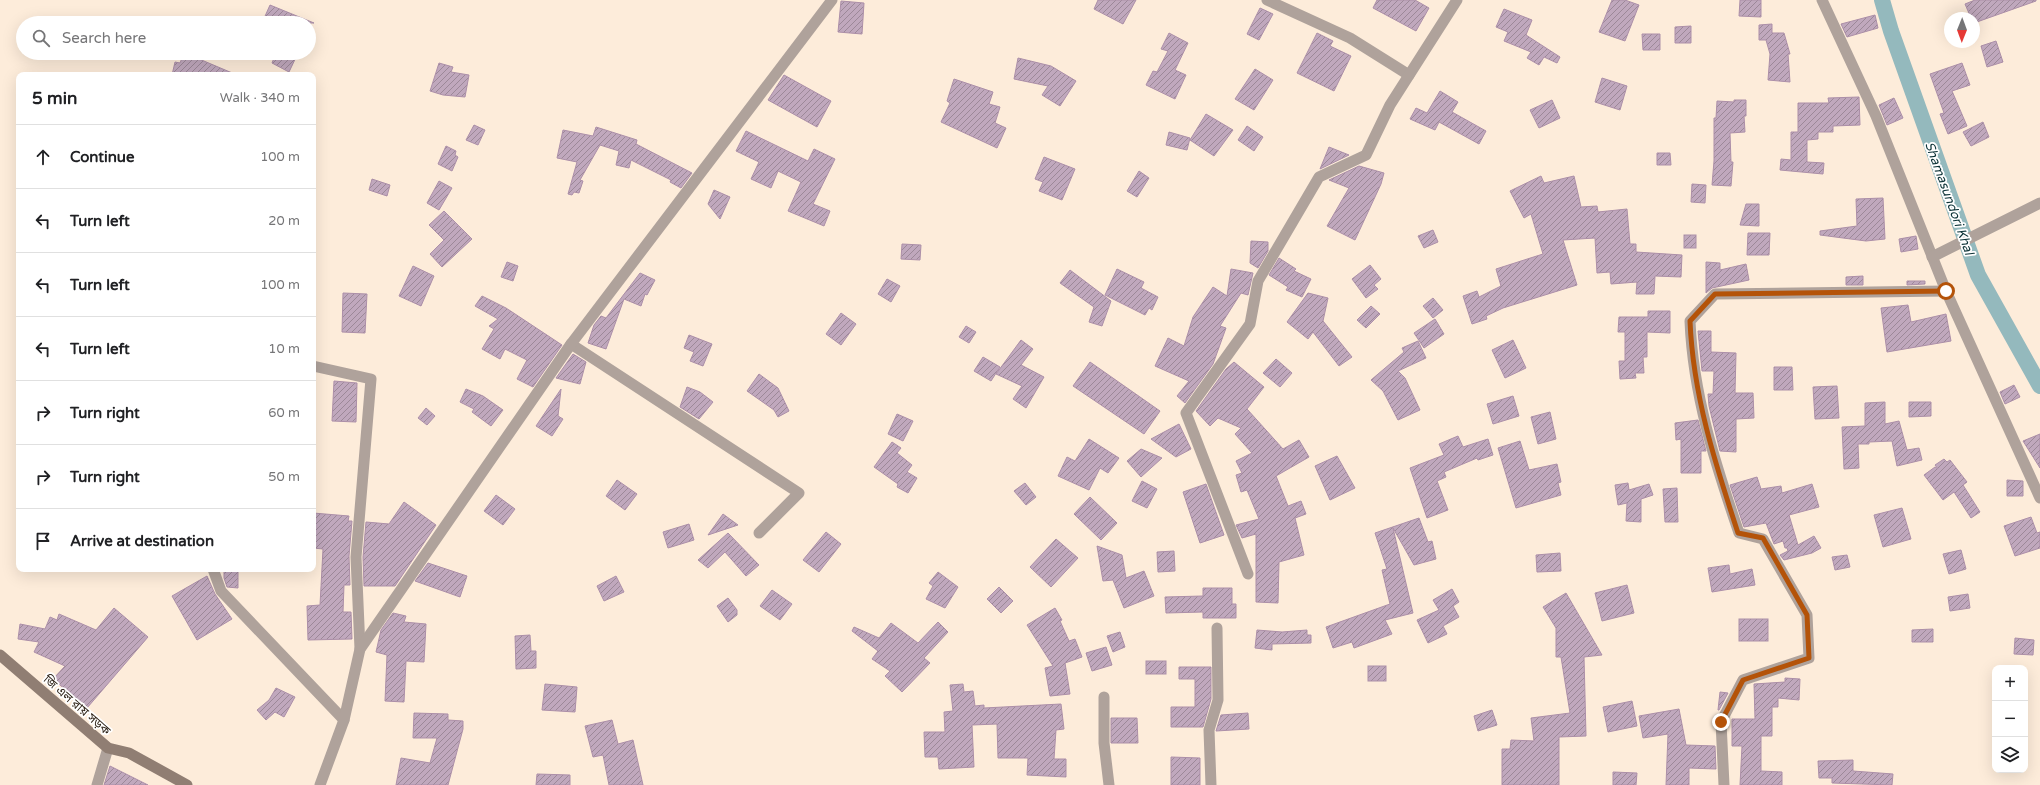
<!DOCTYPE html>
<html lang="en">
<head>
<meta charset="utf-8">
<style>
  body { margin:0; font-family:"Varela Round","Noto Sans Bengali",sans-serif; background:#f6f6f6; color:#202124 }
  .controls { position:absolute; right:12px; bottom:12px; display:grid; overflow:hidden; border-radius:8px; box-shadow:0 4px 16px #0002 }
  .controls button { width:36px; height:36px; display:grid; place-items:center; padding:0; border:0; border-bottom:1px solid #e0e0e0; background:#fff; color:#202124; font:20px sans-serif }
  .compass { position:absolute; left:1944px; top:12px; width:36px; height:36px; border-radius:50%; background:#fff; box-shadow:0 4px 16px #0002; rotate:181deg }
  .stop { position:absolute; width:12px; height:12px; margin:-9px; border:3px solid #b45309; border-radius:50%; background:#fff }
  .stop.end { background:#b45309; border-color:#fff; box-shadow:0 1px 4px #0008 }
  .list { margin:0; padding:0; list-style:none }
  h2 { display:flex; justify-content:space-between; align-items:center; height:52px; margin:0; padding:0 16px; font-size:17px }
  h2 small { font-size:13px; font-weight:400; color:#757577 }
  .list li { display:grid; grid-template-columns:26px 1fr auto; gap:12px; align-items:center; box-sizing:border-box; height:64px; padding:0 16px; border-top:1px solid #e0e0e0 }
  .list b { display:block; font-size:15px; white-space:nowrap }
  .list em { font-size:13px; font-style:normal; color:#757577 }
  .icon { flex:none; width:22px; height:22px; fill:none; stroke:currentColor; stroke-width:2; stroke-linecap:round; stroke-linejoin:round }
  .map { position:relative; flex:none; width:2040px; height:785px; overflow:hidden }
  .search { position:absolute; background:#fff; box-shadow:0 4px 16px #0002; left:16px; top:16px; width:300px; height:44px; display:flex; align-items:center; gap:10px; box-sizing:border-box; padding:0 14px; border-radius:22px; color:#757577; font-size:15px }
  .panel { position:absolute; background:#fff; box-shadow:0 4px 16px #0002; left:16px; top:72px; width:300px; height:500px; border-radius:8px }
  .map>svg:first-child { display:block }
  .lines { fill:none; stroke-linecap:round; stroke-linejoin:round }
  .canal { stroke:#94b9bd; stroke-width:16 }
  .building { fill:url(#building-hatch); stroke:#ac8fa8 }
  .minor { stroke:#afa29b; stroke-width:11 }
  .secondary { stroke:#907e73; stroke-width:11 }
  .route { stroke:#b45309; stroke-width:5 }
  .labels { text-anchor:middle; stroke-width:3.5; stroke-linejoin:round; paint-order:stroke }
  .street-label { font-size:12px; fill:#2b2015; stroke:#fff }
  .water-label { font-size:13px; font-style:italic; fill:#0c3236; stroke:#fff }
</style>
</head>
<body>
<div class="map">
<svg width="2040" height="785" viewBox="0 0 2040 785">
  <defs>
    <pattern id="building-hatch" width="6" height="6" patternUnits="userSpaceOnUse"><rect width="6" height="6" fill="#c0a8bd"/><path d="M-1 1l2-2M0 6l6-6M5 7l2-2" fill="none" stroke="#9c8898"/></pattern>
  </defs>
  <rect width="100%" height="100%" fill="#fdecda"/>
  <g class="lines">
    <polyline class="canal" points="1882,0 1891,31 1978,275 2040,386"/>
  </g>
  <g class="building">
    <polygon points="1098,0 1136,0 1123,24 1094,9"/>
    <polygon points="1377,0 1415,0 1429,8 1416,31 1373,8"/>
    <polygon points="1612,0 1625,0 1639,5 1625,41 1599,32"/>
    <polygon points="1740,0 1761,0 1761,17 1739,16"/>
    <polygon points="1975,0 2036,0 2036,1 1974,23 1974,18 1971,18 1965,4"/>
    <polygon points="841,1 864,3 862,34 838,32"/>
    <polygon points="270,5 314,23 262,23"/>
    <polygon points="1260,8 1273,14 1259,40 1247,34"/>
    <polygon points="1504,9 1532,20 1526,35 1560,57 1557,63 1544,57 1539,65 1527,58 1531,52 1504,41 1508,32 1496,27"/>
    <polygon points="1875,15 1878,28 1847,37 1841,24"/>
    <polygon points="1772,24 1772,33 1784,33 1790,54 1788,54 1790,82 1768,80 1770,54 1766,40 1759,40 1759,25"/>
    <polygon points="1691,26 1691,43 1675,43 1675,27"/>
    <polygon points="1169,33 1188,43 1175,70 1186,75 1175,99 1146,85 1153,71 1157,72 1168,51 1161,49"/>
    <polygon points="1317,33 1333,41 1330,46 1351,56 1334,91 1297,73"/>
    <polygon points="1642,34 1660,34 1660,50 1643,50"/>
    <polygon points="1996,41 2003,62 1987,67 1981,46"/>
    <polygon points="184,53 185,53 237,75 172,75 175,62 180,63"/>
    <polygon points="276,53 298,53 289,72 272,63"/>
    <polygon points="1018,58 1051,66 1076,81 1060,106 1042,95 1048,86 1014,79"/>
    <polygon points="439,63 453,67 451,72 469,75 465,97 443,95 430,91"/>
    <polygon points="1962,63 1970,85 1952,91 1967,126 1948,134 1940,114 1944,113 1930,74"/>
    <polygon points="1255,69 1273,80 1254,110 1235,99"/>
    <polygon points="784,75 831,101 817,127 768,100"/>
    <polygon points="1602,78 1627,86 1620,110 1595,102"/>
    <polygon points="954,79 993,92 989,104 1000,107 995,123 1006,128 997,148 941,122 950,103 947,101"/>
    <polygon points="1440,91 1458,102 1452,112 1486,131 1479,144 1439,122 1435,130 1410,119 1416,108 1427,113"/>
    <polygon points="1859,97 1860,125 1833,126 1833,132 1818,132 1818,139 1807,140 1807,162 1824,163 1823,174 1780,170 1781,159 1791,160 1791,132 1798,132 1798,103 1829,103 1828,98"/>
    <polygon points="1894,98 1903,118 1887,125 1879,105"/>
    <polygon points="1552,100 1560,118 1539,128 1530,110"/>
    <polygon points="1734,100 1746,100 1746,116 1744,116 1745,132 1730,133 1731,162 1733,162 1731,186 1712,185 1714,161 1714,118 1716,118 1717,101 1734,102"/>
    <polygon points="1206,114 1233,130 1214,156 1190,140"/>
    <polygon points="1983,122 1989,137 1971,146 1963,132"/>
    <polygon points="474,125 485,130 478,145 466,140"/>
    <polygon points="1247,126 1263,137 1254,151 1238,140"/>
    <polygon points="596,127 637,140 636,144 692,173 681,188 670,182 671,180 631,160 629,168 616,165 619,151 600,145 580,180 583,181 579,193 574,192 572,195 568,194 577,162 557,158 563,130 593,136"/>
    <polygon points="746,131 808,161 814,149 835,159 813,204 830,211 824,226 788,211 801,182 778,171 771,188 751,179 759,162 736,151"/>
    <polygon points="1169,132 1190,138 1187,150 1166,145"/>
    <polygon points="446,146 456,151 455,155 458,157 452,171 438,164"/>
    <polygon points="1329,147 1349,155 1320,169"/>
    <polygon points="1657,153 1670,153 1671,165 1657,165"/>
    <polygon points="1044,157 1075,169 1062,200 1039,191 1043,182 1035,179"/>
    <polygon points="1359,166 1384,173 1381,184 1355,240 1327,226 1349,188 1329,180"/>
    <polygon points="1139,171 1149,178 1137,197 1127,191"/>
    <polygon points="1541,176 1544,183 1574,176 1581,207 1597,206 1598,212 1627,209 1630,244 1636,244 1636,252 1682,255 1681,277 1655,276 1654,294 1636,294 1637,282 1611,284 1610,272 1597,273 1595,238 1563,240 1577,285 1503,308 1486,316 1487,319 1472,324 1463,296 1477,291 1479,297 1501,286 1496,269 1543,254 1531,214 1524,218 1510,191"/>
    <polygon points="372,179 390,185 387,196 369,190"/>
    <polygon points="439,181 452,188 439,210 427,203"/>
    <polygon points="1692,184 1706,185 1705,203 1691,202"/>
    <polygon points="714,190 730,197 720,219 708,204"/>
    <polygon points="1883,198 1885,239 1866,241 1820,235 1820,231 1857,226 1856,199"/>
    <polygon points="1746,204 1759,204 1759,226 1740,225"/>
    <polygon points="444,211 472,239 442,267 430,254 444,240 429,225"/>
    <polygon points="1433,230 1438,242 1424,248 1418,236"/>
    <polygon points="1748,233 1770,233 1769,255 1747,255"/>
    <rect x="1684" y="235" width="12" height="13"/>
    <polygon points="1916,236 1918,249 1901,252 1899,239"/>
    <polygon points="1251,241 1268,242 1268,251 1258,268 1250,263"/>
    <polygon points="902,244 921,245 920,260 901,259"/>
    <polygon points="1279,258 1296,269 1294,271 1311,279 1302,297 1286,290 1288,287 1269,275"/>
    <polygon points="507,262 518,266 513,281 501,277"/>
    <polygon points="1706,262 1720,263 1720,270 1746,264 1749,280 1712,288 1706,293"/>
    <polygon points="1370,265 1381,279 1374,285 1378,289 1366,298 1352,279"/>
    <polygon points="413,266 434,276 421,306 399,296"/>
    <polygon points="1117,269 1144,282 1141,288 1158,297 1152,310 1149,308 1145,315 1105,295"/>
    <polygon points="1231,269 1253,273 1248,295 1241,293 1220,326 1226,328 1213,364 1185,403 1177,396 1189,381 1155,366 1168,338 1184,346 1193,317 1213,287 1227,296"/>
    <polygon points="1070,270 1111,301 1102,326 1089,322 1094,307 1060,283"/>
    <polygon points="640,273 655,280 647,295 645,294 641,306 624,299 606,349 588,343 594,325 601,316 606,318"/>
    <polygon points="1863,276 1863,285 1846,285 1846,277"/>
    <polygon points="887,279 900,286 891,302 878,294"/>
    <polygon points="1907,281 1925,281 1925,284 1907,285"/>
    <polygon points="343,293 367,294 365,333 342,332"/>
    <polygon points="1308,293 1328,298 1323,321 1352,357 1339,366 1313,332 1308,339 1287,322"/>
    <polygon points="482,296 506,308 562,345 533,387 517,379 527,360 505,349 500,359 482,349 494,329 489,326 498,319 475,306"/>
    <polygon points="1433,298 1443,310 1433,318 1423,306"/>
    <polygon points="1908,305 1911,322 1946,314 1951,341 1887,352 1881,308"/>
    <polygon points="1371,306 1380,314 1366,328 1357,320"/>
    <polygon points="1648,311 1670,311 1670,333 1647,332 1647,357 1643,357 1644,373 1635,373 1636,378 1620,379 1619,361 1625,361 1625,332 1618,332 1619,317 1648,317"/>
    <polygon points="841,313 856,324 841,345 826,334"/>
    <polygon points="1435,319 1444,334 1424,348 1414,333"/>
    <polygon points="966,326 976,332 969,343 959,337"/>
    <polygon points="1698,331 1711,331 1711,352 1736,353 1735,393 1753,393 1754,418 1736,419 1736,452 1720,451 1709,406 1708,394 1713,394 1714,371 1702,371"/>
    <polygon points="689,335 712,344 703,366 690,361 694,352 684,348"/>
    <polygon points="1021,340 1033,349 1021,365 1044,377 1026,408 1013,399 1022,386 996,374"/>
    <polygon points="1513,340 1526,368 1505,378 1492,350"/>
    <polygon points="1418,341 1426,358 1398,371 1405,378 1420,410 1398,420 1383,391 1371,380 1404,352 1402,348"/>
    <polygon points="573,354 586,362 580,384 556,378"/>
    <polygon points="983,357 1000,367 991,381 974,371"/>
    <polygon points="1276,359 1292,373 1280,387 1263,373"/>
    <polygon points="1090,362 1160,411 1144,434 1073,386"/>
    <polygon points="1234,362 1264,387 1247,409 1283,449 1299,440 1309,457 1276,476 1288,506 1301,501 1306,514 1295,518 1304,555 1279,562 1278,603 1256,602 1256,534 1242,538 1236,525 1259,519 1247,490 1241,492 1236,475 1242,473 1236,461 1252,453 1235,434 1241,428 1218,418 1210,426 1196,411 1226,369"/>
    <polygon points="1774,367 1792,367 1793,390 1774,390"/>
    <polygon points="759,374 778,388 789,411 778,417 774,410 747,391"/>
    <polygon points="334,381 357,383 356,422 332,421"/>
    <polygon points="2014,385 2020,397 2005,404 2000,392"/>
    <polygon points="1837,386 1839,418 1815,419 1813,387"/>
    <polygon points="687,387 700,392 713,402 699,419 680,407"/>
    <polygon points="466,389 483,396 503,410 491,426 472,412 474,409 460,402"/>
    <polygon points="561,389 558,416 563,419 552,436 536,426"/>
    <polygon points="1513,396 1519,416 1493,424 1487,404"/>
    <polygon points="1885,402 1885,424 1899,421 1907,450 1919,448 1922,460 1897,466 1892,441 1869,442 1869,444 1858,444 1859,468 1844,469 1842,427 1865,426 1865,403"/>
    <polygon points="1909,402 1931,402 1931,416 1909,417"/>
    <polygon points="426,408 435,416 427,425 418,418"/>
    <polygon points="1550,412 1556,439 1538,444 1531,417"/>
    <polygon points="897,414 913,421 903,441 888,434"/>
    <polygon points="1698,420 1706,451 1701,451 1701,473 1681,473 1681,439 1676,440 1675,423"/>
    <polygon points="1179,424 1191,449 1176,457 1151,439"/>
    <polygon points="2040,434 2040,468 2023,441"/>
    <polygon points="1458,436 1463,447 1488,439 1493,455 1478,460 1477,458 1444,472 1446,477 1437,481 1448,510 1427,518 1410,468 1444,455 1439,444"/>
    <polygon points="1089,439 1119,458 1108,473 1100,468 1089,490 1058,476 1067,457 1075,461"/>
    <polygon points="1520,441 1529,470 1557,464 1561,482 1558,483 1561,495 1516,508 1498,448"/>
    <polygon points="892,442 901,448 897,453 912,465 907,472 917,478 908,493 897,487 898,484 874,467"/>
    <polygon points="1141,449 1162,458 1141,477 1127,461"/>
    <polygon points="1337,456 1355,488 1330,500 1315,466"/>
    <polygon points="1944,459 1947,462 1950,460 1967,482 1963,485 1980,512 1971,518 1954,492 1943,500 1924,475 1935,467 1938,469 1935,465"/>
    <polygon points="1757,477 1761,489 1781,486 1782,493 1812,484 1819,507 1789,515 1798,545 1814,536 1821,548 1812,553 1784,560 1780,555 1788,551 1787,548 1785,548 1783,541 1774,544 1766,523 1744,527 1730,485"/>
    <polygon points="617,480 637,494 625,510 606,496"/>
    <polygon points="2007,480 2023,481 2023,496 2007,496"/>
    <polygon points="1142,481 1157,489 1147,508 1132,501"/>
    <polygon points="1025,483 1036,497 1026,505 1014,491"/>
    <polygon points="1628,483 1629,490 1649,484 1653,495 1641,499 1641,522 1626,521 1627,503 1618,505 1615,485"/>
    <polygon points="1206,484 1224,535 1200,543 1183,492"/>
    <polygon points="1677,488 1678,522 1665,522 1663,489"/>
    <polygon points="496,495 515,509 503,525 484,511"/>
    <polygon points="1090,497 1117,523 1101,540 1074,514"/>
    <polygon points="404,502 436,525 395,586 364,586 363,557 366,522 389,524"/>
    <polygon points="1902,508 1911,539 1883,547 1874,515"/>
    <polygon points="313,513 349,516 348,521 352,521 349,556 350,585 344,585 343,612 351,612 352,639 308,640 307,606 320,605 323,549 313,548"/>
    <polygon points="723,514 738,525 708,535"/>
    <polygon points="2031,517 2037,533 2040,532 2040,548 2015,556 2004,526"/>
    <polygon points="1419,518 1428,542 1432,541 1436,559 1414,565 1393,528 1413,613 1385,620 1392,634 1354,648 1352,642 1333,648 1326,627 1390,604 1382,570 1387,569 1375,533"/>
    <polygon points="689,524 694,540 668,548 663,532"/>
    <polygon points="826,532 841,544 819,572 803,560"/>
    <polygon points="728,533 759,565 746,576 725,552 708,568 698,560"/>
    <polygon points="1056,539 1078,558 1051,587 1030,567"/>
    <polygon points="1097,546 1122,555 1126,578 1144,571 1154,596 1124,608 1113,580 1103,581"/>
    <polygon points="1961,550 1966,569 1949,574 1943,554"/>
    <polygon points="1174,551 1175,571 1158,572 1157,552"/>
    <polygon points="1560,553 1561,571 1537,572 1536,555"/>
    <polygon points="1847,555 1850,567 1835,570 1832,557"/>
    <polygon points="428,563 467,576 460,597 415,581"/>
    <polygon points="1729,565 1730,574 1752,569 1755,585 1712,592 1708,568"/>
    <polygon points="224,569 238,569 238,588 227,587 224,578"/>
    <polygon points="938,572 958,587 945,608 926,599 933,586 929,583"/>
    <polygon points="207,576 215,594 232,619 197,640 172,596"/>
    <polygon points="616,576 624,592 604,601 597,586"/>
    <polygon points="1627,585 1634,613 1602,621 1595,593"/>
    <polygon points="999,587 1013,601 1001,613 987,599"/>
    <polygon points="1203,588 1232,588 1232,604 1236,604 1236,618 1203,618 1203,612 1166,613 1165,597 1203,596"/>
    <polygon points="1452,589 1459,602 1453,606 1459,617 1443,626 1447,634 1428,643 1417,620 1439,610 1433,600"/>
    <polygon points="772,590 792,604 780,620 760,606"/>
    <polygon points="1566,593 1602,655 1584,657 1586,736 1559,737 1559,785 1502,785 1502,749 1510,749 1511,740 1534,741 1531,718 1570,713 1561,657 1556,657 1556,628 1543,607"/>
    <polygon points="1968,594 1970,608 1950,611 1948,597"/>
    <polygon points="728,598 737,610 737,615 728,622 717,606"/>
    <polygon points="114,608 148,637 87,708 53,679 65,666 34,652 39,642 18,639 20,624 45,629 50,617 57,620 59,614 96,630"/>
    <polygon points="1055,608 1062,620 1060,621 1069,641 1075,639 1082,657 1065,663 1070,694 1050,696 1045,668 1053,666 1027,625"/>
    <polygon points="393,613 406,616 404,622 426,624 424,662 406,661 404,702 385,701 387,655 376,652 381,630"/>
    <rect x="1739" y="619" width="29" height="22"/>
    <polygon points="938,622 948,632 924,658 930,663 902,692 885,676 890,671 872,659 878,651 852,631 854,627 879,638 891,623 918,643"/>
    <polygon points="1933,629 1933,642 1912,642 1912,630"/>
    <polygon points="1257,630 1282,632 1307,630 1307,635 1311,635 1311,643 1272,644 1272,650 1255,648"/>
    <polygon points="1120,632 1125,647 1113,652 1107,636"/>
    <polygon points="530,635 531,651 536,651 536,668 516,669 515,636"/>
    <polygon points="2015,638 2034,640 2033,655 2014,654"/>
    <polygon points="1106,647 1112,665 1092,671 1086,653"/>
    <rect x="1146" y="661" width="20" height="13"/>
    <rect x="1368" y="666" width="18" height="15"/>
    <polygon points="1179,667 1211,667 1211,699 1203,727 1171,727 1171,707 1195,707 1195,679 1179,679"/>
    <polygon points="1785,678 1800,679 1799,700 1778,698 1778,707 1772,707 1772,736 1761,736 1761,771 1782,772 1782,785 1740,785 1742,746 1732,746 1732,719 1755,719 1754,684 1785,682"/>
    <polygon points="545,684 577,687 575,712 542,710"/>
    <polygon points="963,684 964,692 973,691 975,706 984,705 984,708 1061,704 1064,729 1056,730 1054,759 1066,759 1066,777 1027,775 1028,758 998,758 997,724 972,725 974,767 939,769 938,757 925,757 924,732 945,732 944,712 953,711 950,685"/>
    <polygon points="276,688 295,697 284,717 275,712 266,720 257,710 269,700"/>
    <polygon points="1720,692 1728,693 1719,710 1718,710"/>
    <polygon points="1632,701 1637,726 1608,732 1603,707"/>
    <polygon points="1679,709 1686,745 1715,746 1716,769 1689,768 1689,785 1666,785 1668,734 1643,738 1639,716"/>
    <polygon points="1492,710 1497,725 1478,731 1474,716"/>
    <polygon points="414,713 448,714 448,720 463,721 463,729 448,785 396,785 401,758 430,763 437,738 413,738"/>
    <polygon points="1248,713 1249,729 1216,731 1221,715"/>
    <polygon points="1111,718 1137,718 1138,743 1111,743"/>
    <polygon points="612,720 618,744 633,740 643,785 609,785 603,755 593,757 585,726"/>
    <polygon points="1171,757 1200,758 1200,785 1171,785"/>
    <polygon points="1853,760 1853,771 1893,774 1892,785 1832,783 1832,778 1819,778 1818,761"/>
    <polygon points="110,766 148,785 104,785"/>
    <polygon points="1613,772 1637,773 1636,785 1613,785"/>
    <polygon points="537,774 570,775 570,785 536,785"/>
  </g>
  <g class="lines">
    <g class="minor">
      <polyline points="1267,0 1350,38 1409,75"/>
      <polyline points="1822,0 1876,116 1946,291 2040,498"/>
      <polyline points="1932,257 2040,203"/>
      <polyline points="571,344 799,493 759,533"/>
      <polyline points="313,366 371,379 356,557 360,649"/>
      <polyline points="213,569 221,591 344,720"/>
      <polyline points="1248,574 1186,413 1250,324 1258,281 1319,177 1366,155 1390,105 1457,0"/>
      <polyline points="1104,697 1104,743 1109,785"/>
      <polyline points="97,785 108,748"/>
      <polyline points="320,785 344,720 360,649 571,344 832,0"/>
      <polyline points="1211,785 1209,730 1218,700 1217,628"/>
      <path d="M1724,785l-3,-63 22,-42 66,-22 -2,-43 -44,-76 -24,-6c-24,-70 -46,-138 -49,-212l25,-27 231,-3"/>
    </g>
    <polyline class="secondary" points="0,655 108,748 129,753 187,785"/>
  </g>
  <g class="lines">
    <path class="route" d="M1721,722l22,-42 66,-22 -2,-43 -44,-77 -25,-5c-23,-70 -45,-138 -48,-212l25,-27 231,-3"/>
  </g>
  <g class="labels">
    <g class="street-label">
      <text transform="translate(77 705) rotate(41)" y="4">জি এল রায় সড়ক</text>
    </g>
    <g class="water-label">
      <text transform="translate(1950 198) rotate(70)" y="5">Shamasundori Khal</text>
    </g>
  </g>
</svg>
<div class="controls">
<button>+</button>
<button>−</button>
<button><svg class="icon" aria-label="layers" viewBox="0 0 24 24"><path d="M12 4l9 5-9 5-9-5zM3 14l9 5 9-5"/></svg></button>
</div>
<svg class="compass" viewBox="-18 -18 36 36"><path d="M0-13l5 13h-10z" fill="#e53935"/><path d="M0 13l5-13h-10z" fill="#757577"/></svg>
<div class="stop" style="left:1946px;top:291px"></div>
<div class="stop end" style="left:1721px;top:722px"></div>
<div class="search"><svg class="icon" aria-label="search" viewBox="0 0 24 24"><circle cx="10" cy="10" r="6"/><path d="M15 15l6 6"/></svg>Search here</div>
<section class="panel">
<h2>5 min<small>Walk · 340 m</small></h2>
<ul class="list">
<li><svg class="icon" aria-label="ahead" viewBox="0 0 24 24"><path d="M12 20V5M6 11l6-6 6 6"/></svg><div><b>Continue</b></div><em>100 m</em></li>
<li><svg class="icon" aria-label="left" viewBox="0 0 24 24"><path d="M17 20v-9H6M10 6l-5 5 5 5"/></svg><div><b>Turn left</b></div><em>20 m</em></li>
<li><svg class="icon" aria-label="left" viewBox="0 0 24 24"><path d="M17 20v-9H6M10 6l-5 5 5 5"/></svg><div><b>Turn left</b></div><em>100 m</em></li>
<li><svg class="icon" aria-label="left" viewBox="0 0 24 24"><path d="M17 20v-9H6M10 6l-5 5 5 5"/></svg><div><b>Turn left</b></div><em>10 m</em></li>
<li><svg class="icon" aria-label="right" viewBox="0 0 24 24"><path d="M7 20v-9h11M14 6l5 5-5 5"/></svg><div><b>Turn right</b></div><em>60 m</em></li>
<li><svg class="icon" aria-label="right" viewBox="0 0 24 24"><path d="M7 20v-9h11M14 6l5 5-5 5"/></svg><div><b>Turn right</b></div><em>50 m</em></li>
<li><svg class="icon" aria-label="arrive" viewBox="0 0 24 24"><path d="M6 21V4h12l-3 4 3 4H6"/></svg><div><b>Arrive at destination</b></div></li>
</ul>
</section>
</div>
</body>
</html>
